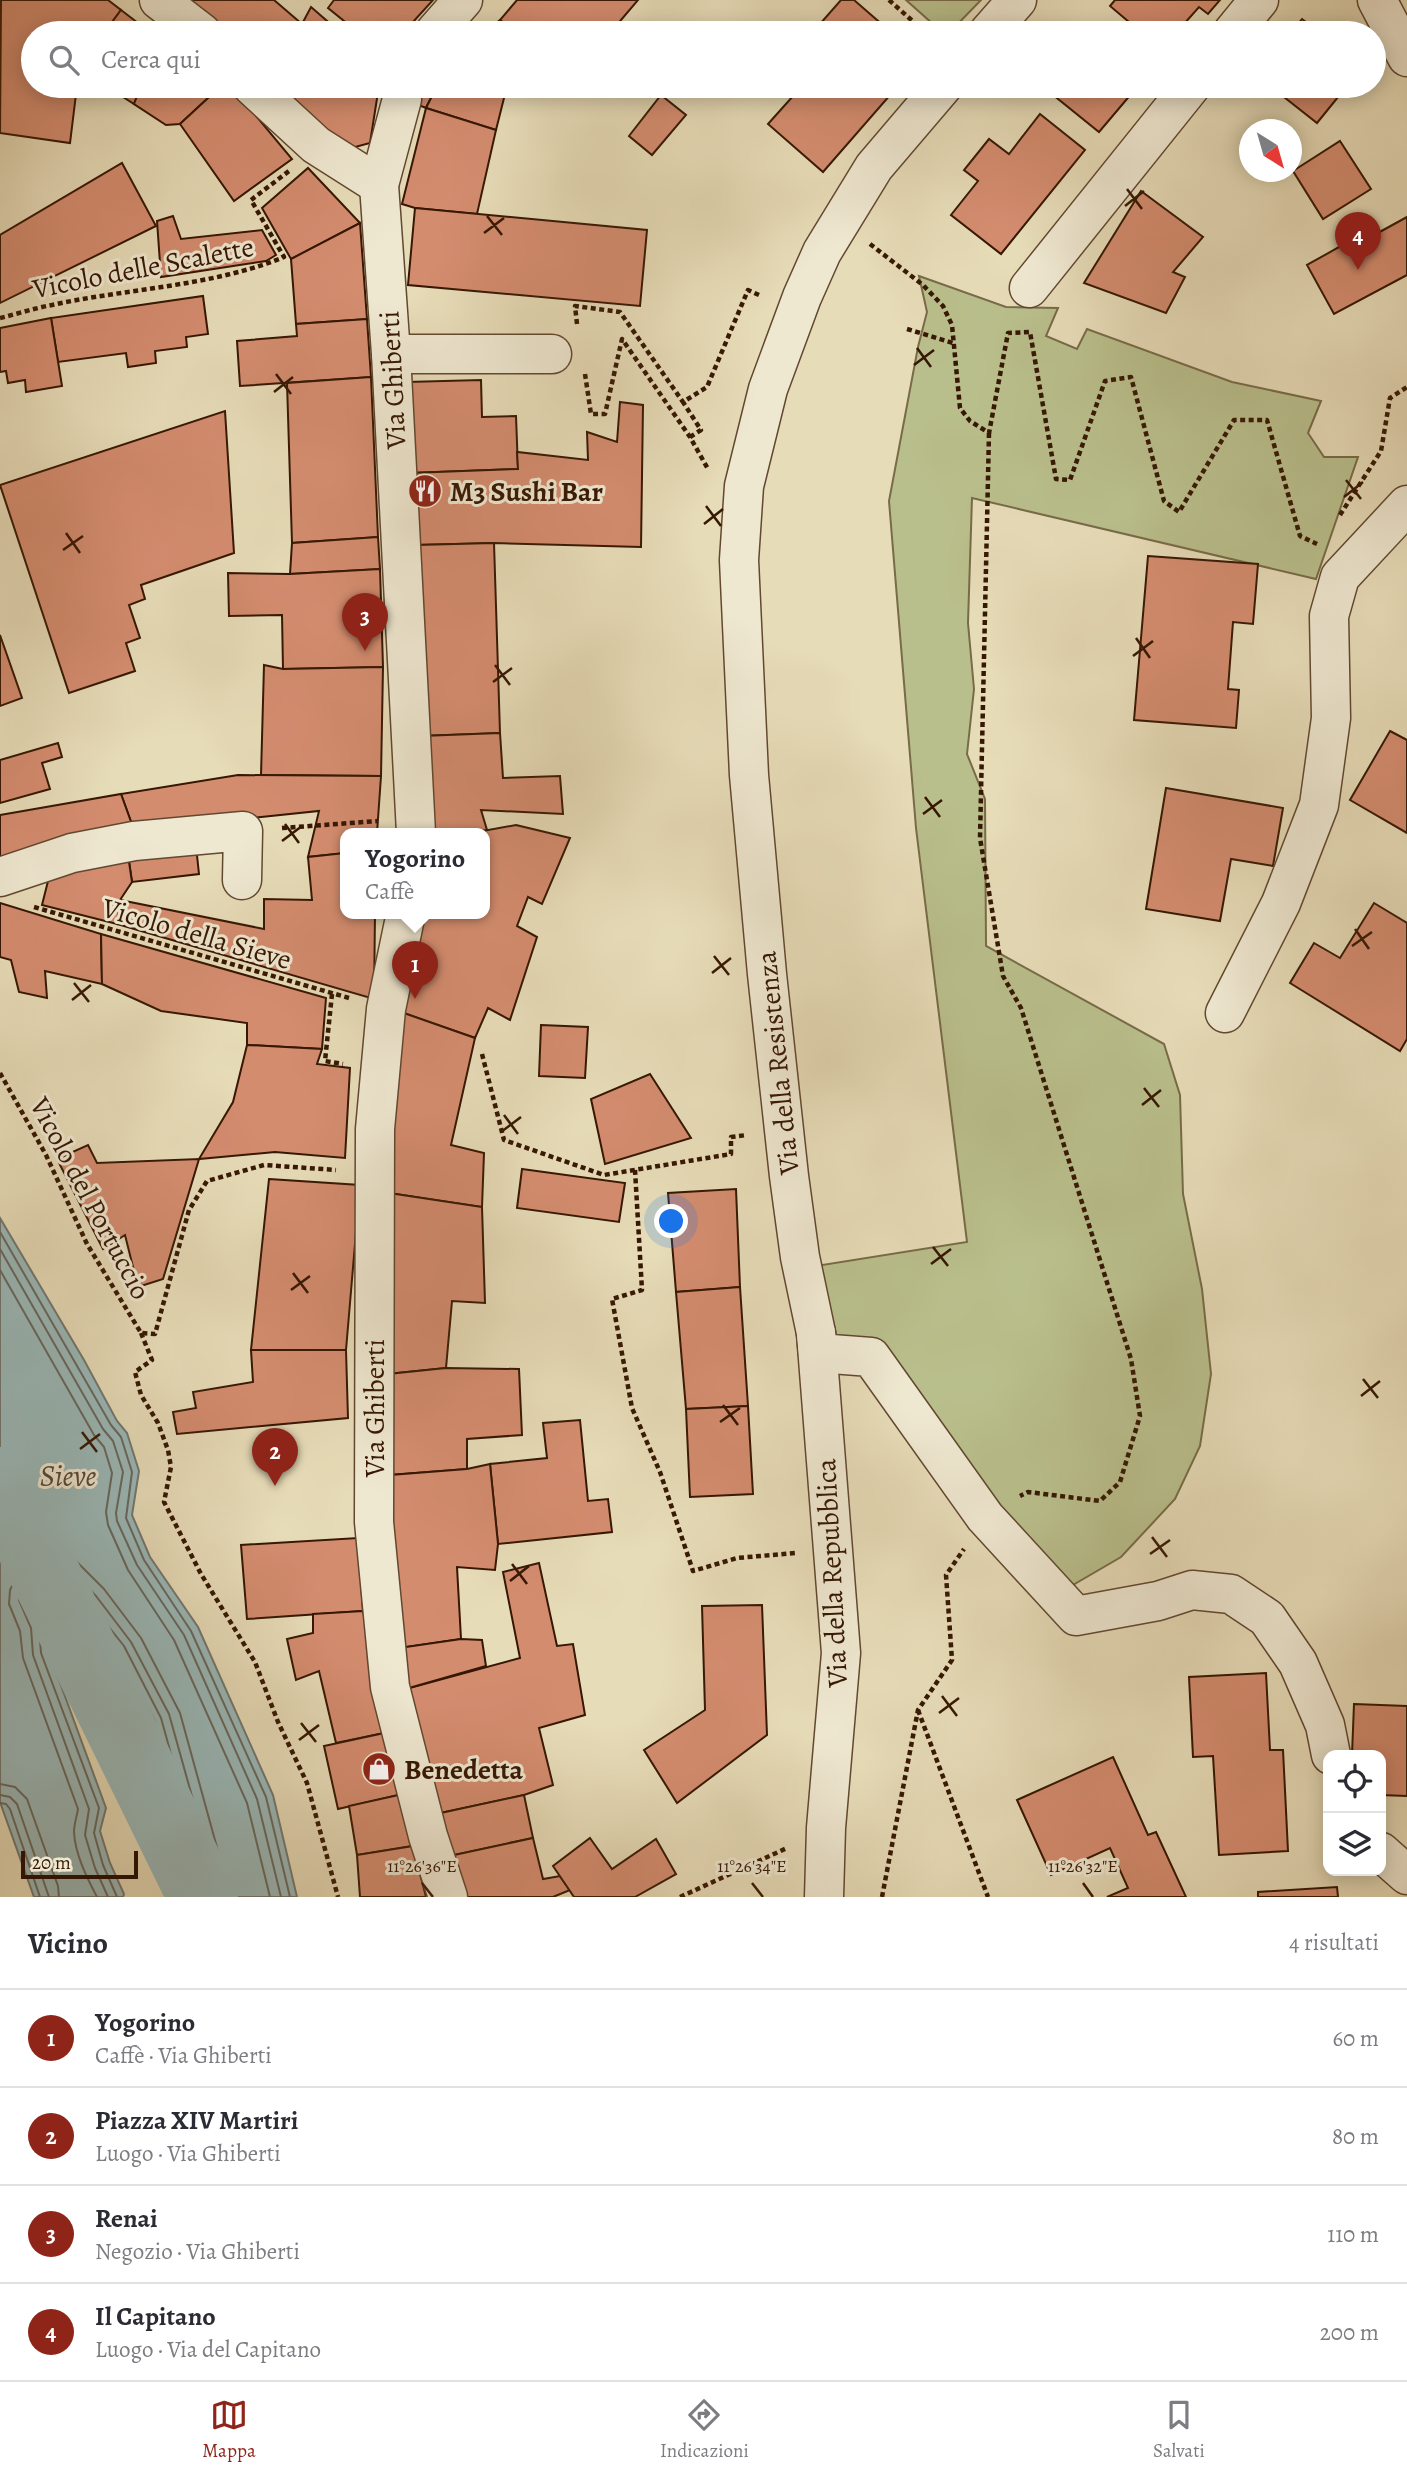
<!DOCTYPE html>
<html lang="it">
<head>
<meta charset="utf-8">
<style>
  body { margin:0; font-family:Alegreya,serif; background:#f2f2f3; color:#2b2b33 }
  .controls { position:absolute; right:21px; bottom:21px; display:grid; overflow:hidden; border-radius:14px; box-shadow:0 4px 18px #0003 }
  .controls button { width:63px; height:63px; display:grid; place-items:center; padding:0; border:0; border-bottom:2px solid #e1e1e2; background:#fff; color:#2b2b33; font:35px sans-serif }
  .compass { position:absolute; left:1239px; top:119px; width:63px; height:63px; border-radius:50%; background:#fff; box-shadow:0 4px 18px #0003; rotate:143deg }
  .scale { position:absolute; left:21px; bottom:18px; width:117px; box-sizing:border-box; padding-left:7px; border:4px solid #361703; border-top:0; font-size:19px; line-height:24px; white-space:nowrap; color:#361703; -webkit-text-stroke:5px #efe8d1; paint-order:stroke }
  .you { position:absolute; left:672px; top:1222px; width:24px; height:24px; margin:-18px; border:5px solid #fff; border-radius:50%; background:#1a73e8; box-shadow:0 0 0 10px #1a73e833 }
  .badge { display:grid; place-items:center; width:46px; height:46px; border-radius:50%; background:#8f2418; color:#fff; font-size:23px; font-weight:700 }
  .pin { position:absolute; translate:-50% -58px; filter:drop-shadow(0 2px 4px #0008) }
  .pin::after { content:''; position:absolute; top:37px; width:24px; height:21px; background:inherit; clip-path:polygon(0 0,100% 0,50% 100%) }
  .popup { position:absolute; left:340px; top:828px; width:150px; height:91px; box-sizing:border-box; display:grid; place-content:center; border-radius:14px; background:#fff; filter:drop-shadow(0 2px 5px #0005); font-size:23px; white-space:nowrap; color:#7c7c81 }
  .popup b { font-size:26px; color:#2b2b33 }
  .popup::after { content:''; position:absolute; left:50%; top:100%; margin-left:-14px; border:14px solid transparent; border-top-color:#fff }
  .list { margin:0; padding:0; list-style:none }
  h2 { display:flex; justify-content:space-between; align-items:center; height:91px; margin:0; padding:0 28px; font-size:30px }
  h2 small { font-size:23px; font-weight:400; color:#7c7c81 }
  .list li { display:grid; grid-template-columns:46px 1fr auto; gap:21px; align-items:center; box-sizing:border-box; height:98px; padding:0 28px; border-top:2px solid #e1e1e2 }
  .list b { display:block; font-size:26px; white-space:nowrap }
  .list p { margin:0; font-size:23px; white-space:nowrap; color:#7c7c81 }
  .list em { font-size:23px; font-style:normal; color:#7c7c81 }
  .icon { flex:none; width:38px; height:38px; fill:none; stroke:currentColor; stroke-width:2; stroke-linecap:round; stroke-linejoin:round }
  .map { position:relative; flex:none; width:1407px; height:1897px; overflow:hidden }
  .search { position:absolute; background:#fff; box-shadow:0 4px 18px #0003; left:21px; right:21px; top:21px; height:77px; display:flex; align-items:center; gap:18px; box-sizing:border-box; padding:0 24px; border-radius:38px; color:#7c7c81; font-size:26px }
  .sheet { height:483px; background:#fff }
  nav { display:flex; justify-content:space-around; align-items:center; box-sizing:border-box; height:98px; border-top:2px solid #e1e1e2; background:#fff; font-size:19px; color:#7c7c81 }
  nav a { display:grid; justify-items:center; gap:4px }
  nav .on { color:#8f2418 }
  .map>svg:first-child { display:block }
  .green { fill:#b9bf8c; stroke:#786b48; stroke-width:2 }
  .water { fill:#9ab9b9; stroke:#727870; stroke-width:2 }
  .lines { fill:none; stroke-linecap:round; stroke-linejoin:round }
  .shore { stroke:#68685e; stroke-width:2 }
  .river { stroke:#9ab9b9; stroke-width:70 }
  .building { fill:#d48c6f; stroke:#361703; stroke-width:2 }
  .minor-casing { stroke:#624830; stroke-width:41 }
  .path { stroke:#361703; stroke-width:4.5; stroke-dasharray:5 3.5; stroke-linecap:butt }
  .minor { stroke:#efe8d1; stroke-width:38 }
  .ticks { fill:none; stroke:#361703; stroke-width:2.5 }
  .labels { text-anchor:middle; stroke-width:6; stroke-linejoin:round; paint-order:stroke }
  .street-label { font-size:28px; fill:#361703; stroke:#efe8d1 }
  .poi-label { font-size:28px; font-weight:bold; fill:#361703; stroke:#efe8d1; text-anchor:start }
  .water-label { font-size:30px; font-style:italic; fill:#54483a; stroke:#efe8d1 }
  .ticks-label { font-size:18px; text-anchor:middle; fill:#361703; stroke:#efe8d1; stroke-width:6; stroke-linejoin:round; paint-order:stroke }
</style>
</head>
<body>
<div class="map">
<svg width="1407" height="1897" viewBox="0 0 1407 1897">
  <rect width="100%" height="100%" fill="#e7dcb8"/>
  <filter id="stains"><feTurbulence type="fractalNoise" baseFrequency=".00286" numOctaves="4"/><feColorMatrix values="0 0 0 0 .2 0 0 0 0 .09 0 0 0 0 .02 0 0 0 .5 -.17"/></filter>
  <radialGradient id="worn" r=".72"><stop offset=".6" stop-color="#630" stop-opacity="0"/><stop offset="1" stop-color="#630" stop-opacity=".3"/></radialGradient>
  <g class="green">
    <polygon points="906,0 981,0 949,33 943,33"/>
    <polygon points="919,276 1006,307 1058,308 1046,336 1077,349 1087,329 1232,382 1321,401 1308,433 1324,457 1358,457 1316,579 972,498 968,623 974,689 967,754 985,799 986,946 1164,1044 1180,1095 1183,1194 1202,1289 1211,1374 1200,1446 1175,1499 1121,1557 1066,1589 985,1499 891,1367 816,1343 797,1269 967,1242 916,828 889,501 918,347 927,312"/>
  </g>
  <polygon class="water" points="0,1218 84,1360 117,1421 127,1433 139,1471 132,1515 150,1557 198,1627 273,1795 297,1897 195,1897 199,1879 155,1721 118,1651 84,1607 49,1572 35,1599 46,1625 48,1650 106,1808 100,1831 110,1863 124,1894 123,1897 34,1897 0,1802"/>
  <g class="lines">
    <g class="shore">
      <polyline points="0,1232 111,1425 121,1437 132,1472 126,1518 144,1560 191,1631 266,1797 290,1897"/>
      <polyline points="0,1249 103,1429 113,1441 123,1472 116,1513 117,1521 137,1565 184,1635 257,1799 281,1897"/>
      <polyline points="0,1270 94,1435 104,1447 112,1473 106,1512 108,1525 128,1570 174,1640 247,1803 270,1897"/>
      <polyline points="0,1784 15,1787 27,1799 58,1886 59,1897"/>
      <polyline points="0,1795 10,1797 17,1804 49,1897"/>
      <polyline points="0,1803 6,1804 10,1809 40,1897"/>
      <path d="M97,1897c-10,-19 -22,-43 -23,-65 0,-8 3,-16 4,-23l-55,-151 -3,-27 -11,-27 1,-14 16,-30 7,-8 13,-5 13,1 10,6 35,35 37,49 39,75 44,160 -2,24"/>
      <polyline points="108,1897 95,1868 85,1835 89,1809 33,1655 31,1628 19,1600 21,1591 38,1562 51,1557 62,1562 96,1596 131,1642 169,1714 214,1875 211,1897"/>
      <polyline points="117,1897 103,1865 94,1833 99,1808 41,1653 39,1626 28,1600 42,1570 47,1566 56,1568 89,1602 124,1646 161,1718 205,1877 202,1897"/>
    </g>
    <polyline class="river" points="0,1482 203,1897"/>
  </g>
  <g class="building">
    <polygon points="1,0 108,0 121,10 104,33 33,33 33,86 77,86 70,143 0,133"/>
    <polygon points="179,0 274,0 302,24 293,33 216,33"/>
    <polygon points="334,0 433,0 403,33 359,33 328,8"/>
    <polygon points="517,0 638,0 610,33 517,33 500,20"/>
    <polygon points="841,0 854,0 892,33 812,33"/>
    <polygon points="1115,0 1220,0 1208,14 1199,7 1176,33 1142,33 1110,6"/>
    <polygon points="311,7 341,33 293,33 302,24"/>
    <polygon points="121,10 151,33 104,33"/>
    <polygon points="1302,19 1320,33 1290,33"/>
    <polygon points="500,20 517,33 484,33"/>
    <polygon points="1090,25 1100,33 1083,33"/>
    <polygon points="106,86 141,86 134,104"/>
    <polygon points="141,86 221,86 180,124 166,125 134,104"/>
    <polygon points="221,86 231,86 292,159 234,201 180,124"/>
    <polygon points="275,86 379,86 370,143 348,149"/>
    <polygon points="379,86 437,86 426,108 378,89"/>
    <polygon points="437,86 512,86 505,94 496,130 426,108"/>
    <polygon points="802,86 898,86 823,172 768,124"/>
    <polygon points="1042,86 1138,86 1099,132"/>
    <polygon points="1270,86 1347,86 1317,123"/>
    <polygon points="661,95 686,115 652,155 629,136"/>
    <polygon points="426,108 496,130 477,214 415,208 402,204"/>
    <polygon points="1040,114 1085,150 1001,254 951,215 978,181 964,170 989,139 1009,154"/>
    <polygon points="1340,141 1371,189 1323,219 1293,171"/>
    <polygon points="122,163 156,226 0,303 0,235"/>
    <polygon points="308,168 360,223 291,259 262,208"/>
    <polygon points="1141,191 1203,237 1173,272 1185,277 1166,313 1084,283"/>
    <polygon points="415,208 647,230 640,306 408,285"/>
    <polygon points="173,216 181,239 262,230 276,255 266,261 161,277 157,221"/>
    <polygon points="1407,217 1407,275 1334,314 1307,265 1373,228 1376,234"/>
    <polygon points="360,223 367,319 296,324 291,259"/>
    <polygon points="203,296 208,334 186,337 187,347 155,351 156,363 128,367 126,353 58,362 51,318"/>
    <polygon points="51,318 62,386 26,392 25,380 8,383 6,371 0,372 0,328"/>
    <polygon points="367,319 371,377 240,386 237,341 297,336 296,324"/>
    <polygon points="371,377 378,537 292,543 287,383"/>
    <polygon points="481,380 482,417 516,416 518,469 410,473 407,382"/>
    <polygon points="620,402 643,405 641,547 494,543 416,545 410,473 518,469 517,452 588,460 587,432 617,442"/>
    <polygon points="225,411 234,553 141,585 145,599 129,605 140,638 126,643 135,671 69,693 0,485"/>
    <polygon points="378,537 380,569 290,574 292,543"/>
    <polygon points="494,543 500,733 421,736 416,545"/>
    <polygon points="1148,556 1258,564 1253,624 1233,622 1228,689 1239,690 1236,728 1134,720"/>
    <polygon points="380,569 383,667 283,669 282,615 229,616 228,573 290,574"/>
    <polygon points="0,635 22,698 0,706"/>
    <polygon points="264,665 283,669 383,667 381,776 261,775"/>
    <polygon points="1390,731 1407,740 1407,833 1350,800"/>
    <polygon points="500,733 503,778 560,776 563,814 481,810 487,830 472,833 426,833 421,736"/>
    <polygon points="58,743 62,757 42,763 50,789 0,803 0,760"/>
    <polygon points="238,775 381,776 377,833 345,833 345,853 308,857 319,811 134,830 121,794"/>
    <polygon points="1166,788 1283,808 1273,866 1231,859 1220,921 1146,909"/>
    <polygon points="121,794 134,830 0,866 0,815"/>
    <polygon points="516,825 570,838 542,904 528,897 517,926 537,937 510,1020 488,1008 475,1038 398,1011 425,913 485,913 485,833 472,833"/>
    <polygon points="196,846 199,874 132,882 128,855"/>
    <polygon points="345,853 345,913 375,913 374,999 117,924 120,900 264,929 264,899 312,900 308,857"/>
    <polygon points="128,855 132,882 120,900 117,924 42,905 51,869"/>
    <polygon points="0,903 101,934 102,984 45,971 47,998 19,992 11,960 0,957"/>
    <polygon points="1374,903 1407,923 1407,1039 1400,1051 1290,983 1314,943 1340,958"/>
    <polygon points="101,934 326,998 322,1049 247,1045 247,1023 161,1011 102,984"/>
    <polygon points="398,1011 475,1038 451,1145 484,1153 482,1207 389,1193"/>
    <polygon points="541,1025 588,1027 585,1078 539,1076"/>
    <polygon points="247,1045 322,1049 317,1064 350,1068 345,1158 275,1152 199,1159 233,1102"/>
    <polygon points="650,1074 691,1138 605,1164 591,1099"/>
    <polygon points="88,1145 97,1163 199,1159 163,1279 138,1287 125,1235 103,1249 57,1159"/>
    <polygon points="522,1169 625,1183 619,1222 517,1208"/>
    <polygon points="269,1179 360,1185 346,1350 251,1350"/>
    <polygon points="736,1189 740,1287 676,1292 668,1193"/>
    <polygon points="389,1193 482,1207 485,1303 452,1301 446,1368 388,1374"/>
    <polygon points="740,1287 748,1406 686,1409 676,1292"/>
    <polygon points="251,1350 346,1350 348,1418 177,1434 173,1412 196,1408 193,1392 253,1382"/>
    <polygon points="446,1368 519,1369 522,1435 467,1439 467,1469 390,1475 388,1374"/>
    <polygon points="748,1406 753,1494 690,1497 686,1409"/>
    <polygon points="580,1420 588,1501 608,1499 612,1532 498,1544 490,1464 547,1458 543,1423"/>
    <polygon points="490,1464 498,1544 495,1570 457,1567 461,1639 399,1648 390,1475 467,1469"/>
    <polygon points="358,1538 363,1611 247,1619 241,1545"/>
    <polygon points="539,1563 557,1646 573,1644 585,1715 539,1728 553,1785 524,1795 436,1814 402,1690 520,1658 503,1572"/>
    <polygon points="762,1605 767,1735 677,1803 644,1750 705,1710 702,1606"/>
    <polygon points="363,1611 389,1732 336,1743 319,1671 296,1680 287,1639 313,1633 313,1614"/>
    <polygon points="461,1639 482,1640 486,1666 402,1690 399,1648"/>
    <polygon points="1266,1673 1270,1750 1283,1750 1288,1851 1219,1855 1213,1756 1193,1757 1189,1677"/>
    <polygon points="1354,1704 1407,1706 1407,1796 1381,1795 1381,1755 1352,1755"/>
    <polygon points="389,1732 403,1794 338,1809 324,1746"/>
    <polygon points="1113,1757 1148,1835 1156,1832 1186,1897 1107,1897 1128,1888 1110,1848 1051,1875 1017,1800"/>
    <polygon points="403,1794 413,1846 357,1855 349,1806"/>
    <polygon points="524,1795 533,1838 445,1857 436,1814"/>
    <polygon points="533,1838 543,1879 560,1876 570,1890 553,1897 465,1897 445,1857"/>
    <polygon points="590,1838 612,1869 656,1839 676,1874 635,1897 574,1897 553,1866"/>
    <polygon points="413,1846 426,1897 360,1897 357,1855"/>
    <polygon points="1337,1887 1338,1897 1258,1897 1258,1892"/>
  </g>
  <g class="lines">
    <g class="minor-casing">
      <g id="minor">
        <polyline points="159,0 202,33"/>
        <polyline points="1377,0 1407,57"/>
        <polyline points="434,33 463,0"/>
        <polyline points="988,33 1017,0"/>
        <polyline points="1232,33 1259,0"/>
        <polyline points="252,86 316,145 379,185"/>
        <polyline points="943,86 874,167 822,252 802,297 768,389 744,486 739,560 749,775 767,974 789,1176 800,1257 816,1333 818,1353 871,1357 985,1517 1076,1616 1158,1601 1192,1590 1231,1594 1267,1618 1298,1663 1325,1725 1331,1755"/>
        <polyline points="402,99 379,185 391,354 416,833"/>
        <polyline points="1029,288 1191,86"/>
        <polyline points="391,354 552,354"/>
        <polyline points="0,877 72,853 134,841 243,831 242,880"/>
        <polyline points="406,913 386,1009 375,1129 374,1522 390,1687 428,1836 448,1897"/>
        <polyline points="1225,1013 1281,903 1319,805 1331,718 1329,616 1340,577 1407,505"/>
        <polyline points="816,1333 841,1653 826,1828 824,1897"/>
        <polyline points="1381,1852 1407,1875"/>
      </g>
    </g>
    <g class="path">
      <polyline points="889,0 926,33"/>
      <polyline points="870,244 923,285 943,306 952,325 960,408 970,421 989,433 1008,333 1030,332 1056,479 1070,480 1105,381 1131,377 1164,501 1179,512 1234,420 1267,420 1300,536 1317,544"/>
      <path d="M0,318c17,-4 35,-10 52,-13 77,-17 158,-18 232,-48l-33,-57 38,-29"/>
      <polyline points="577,324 575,306 620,312 683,402"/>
      <polyline points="907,329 953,343"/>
      <polyline points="585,374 591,414 605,414 622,339 690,437 708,469"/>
      <polyline points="989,433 980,838 1003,976 1021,1008 1131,1359 1140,1416 1120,1482 1100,1501 1028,1492 1020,1496"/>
      <polyline points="690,437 701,430 683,402 707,387 748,290 761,296"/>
      <polyline points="1340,515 1381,451 1390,398 1407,387"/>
      <polyline points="282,828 378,821"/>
      <polyline points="34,907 349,998"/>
      <polyline points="332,994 325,1061 343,1064"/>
      <polyline points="482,1054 504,1140 604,1175 731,1154 731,1137 747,1135"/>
      <polyline points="0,1073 46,1155 87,1244 141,1333 155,1334 189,1210 207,1181 264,1165 336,1170"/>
      <polyline points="635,1170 642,1290 612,1299 632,1408 660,1472 693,1571 737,1558 795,1553"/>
      <polyline points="141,1333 152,1360 135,1372 141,1395 158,1423 168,1450 171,1467 164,1502 201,1574 255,1662 278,1722 307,1783 338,1897"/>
      <polyline points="918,1710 988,1897"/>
      <polyline points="680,1897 787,1848"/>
      <polyline points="882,1897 918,1710 952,1660 946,1575 964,1549"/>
    </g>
    <use href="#minor" class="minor"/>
  </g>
  <path class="ticks" d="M1127,189l15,20M1125,206l19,-15M487,216l15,19M484,233l20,-15M917,348l14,19M914,365l20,-15M276,374l15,20M274,392l19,-15M1346,480l15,19M1344,497l19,-15M706,506l15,20M704,524l19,-15M66,533l14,20M63,550l20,-14M1136,638l14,20M1133,656l20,-15M495,665l15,20M493,682l19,-14M925,797l15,20M923,814l19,-14M285,824l14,19M282,841l20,-15M1355,929l14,20M1352,946l20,-14M714,956l15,19M712,973l19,-15M74,983l15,19M72,1000l19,-15M1144,1088l15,19M1142,1105l19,-15M504,1115l14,19M501,1132l20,-15M933,1247l15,19M931,1264l20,-15M293,1273l15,20M291,1290l19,-14M1363,1379l15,19M1361,1396l19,-15M723,1405l15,20M720,1422l20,-14M82,1432l15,20M80,1449l20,-15M1152,1537l15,20M1150,1554l20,-14M512,1564l15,20M510,1581l19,-15M942,1696l15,20M939,1713l20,-15M301,1723l15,19M299,1740l20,-15M422,1883l11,14M752,1883l11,14M1083,1883l10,14"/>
  <defs>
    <g id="restaurant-disc" transform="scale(1.75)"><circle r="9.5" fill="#8f2418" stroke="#efe8d1"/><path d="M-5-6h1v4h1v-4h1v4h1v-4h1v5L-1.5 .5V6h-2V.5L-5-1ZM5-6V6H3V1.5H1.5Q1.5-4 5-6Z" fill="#fff"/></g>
    <g id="shop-disc" transform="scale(1.75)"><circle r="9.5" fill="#8f2418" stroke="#efe8d1"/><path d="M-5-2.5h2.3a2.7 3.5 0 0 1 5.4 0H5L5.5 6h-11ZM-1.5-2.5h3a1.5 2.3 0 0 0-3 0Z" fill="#fff"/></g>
  </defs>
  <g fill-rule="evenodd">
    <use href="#restaurant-disc" x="425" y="491"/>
    <use href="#shop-disc" x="379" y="1769"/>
  </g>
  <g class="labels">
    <g class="street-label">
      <text transform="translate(143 267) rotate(-11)" y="10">Vicolo delle Scalette</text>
      <text transform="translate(392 380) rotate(-93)" y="10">Via Ghiberti</text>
      <text transform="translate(197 933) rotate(16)" y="10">Vicolo della Sieve</text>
      <text transform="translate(777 1063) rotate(-96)" y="10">Via della Resistenza</text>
      <text transform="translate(91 1198) rotate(62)" y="10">Vicolo del Portuccio</text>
      <text transform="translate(374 1408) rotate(-90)" y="10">Via Ghiberti</text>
      <text transform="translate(831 1573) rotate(-93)" y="10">Via della Repubblica</text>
    </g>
    <g class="poi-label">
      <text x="450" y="501">M3 Sushi Bar</text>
      <text x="404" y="1779">Benedetta</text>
    </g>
    <g class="water-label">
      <text x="68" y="1486">Sieve</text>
    </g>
  </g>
  <g class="ticks-label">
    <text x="422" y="1872">11°26'36"E</text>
    <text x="752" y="1872">11°26'34"E</text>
    <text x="1083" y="1872">11°26'32"E</text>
  </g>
  <rect width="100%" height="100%" filter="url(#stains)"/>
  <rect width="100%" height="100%" fill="url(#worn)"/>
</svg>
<div class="controls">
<button><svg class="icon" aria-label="locate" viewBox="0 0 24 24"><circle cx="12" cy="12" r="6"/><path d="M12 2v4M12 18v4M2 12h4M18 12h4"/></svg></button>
<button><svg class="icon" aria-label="layers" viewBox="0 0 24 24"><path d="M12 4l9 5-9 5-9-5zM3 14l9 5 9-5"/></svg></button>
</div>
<svg class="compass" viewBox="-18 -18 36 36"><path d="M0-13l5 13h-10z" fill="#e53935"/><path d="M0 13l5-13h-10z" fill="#7c7c81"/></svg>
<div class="scale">20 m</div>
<div class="you"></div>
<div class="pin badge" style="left:415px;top:999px">1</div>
<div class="popup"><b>Yogorino</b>Caffè</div>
<div class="pin badge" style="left:275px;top:1486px">2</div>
<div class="pin badge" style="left:365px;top:651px">3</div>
<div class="pin badge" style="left:1358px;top:270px">4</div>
<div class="search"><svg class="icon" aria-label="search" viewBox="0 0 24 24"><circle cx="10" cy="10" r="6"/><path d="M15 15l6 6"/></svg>Cerca qui</div>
</div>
<section class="sheet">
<h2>Vicino<small>4 risultati</small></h2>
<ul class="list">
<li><span class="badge">1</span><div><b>Yogorino</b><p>Caffè · Via Ghiberti</p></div><em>60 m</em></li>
<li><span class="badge">2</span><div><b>Piazza XIV Martiri</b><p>Luogo · Via Ghiberti</p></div><em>80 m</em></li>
<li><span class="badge">3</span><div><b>Renai</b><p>Negozio · Via Ghiberti</p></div><em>110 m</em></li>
<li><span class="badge">4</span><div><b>Il Capitano</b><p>Luogo · Via del Capitano</p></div><em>200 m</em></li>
</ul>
</section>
<nav>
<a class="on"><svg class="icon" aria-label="map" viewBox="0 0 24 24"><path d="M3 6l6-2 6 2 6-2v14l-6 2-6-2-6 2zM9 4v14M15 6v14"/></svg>Mappa</a>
<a><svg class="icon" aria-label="directions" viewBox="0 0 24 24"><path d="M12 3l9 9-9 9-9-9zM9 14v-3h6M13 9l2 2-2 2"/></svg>Indicazioni</a>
<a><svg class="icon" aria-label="saved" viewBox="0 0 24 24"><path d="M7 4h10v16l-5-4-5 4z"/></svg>Salvati</a>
</nav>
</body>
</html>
